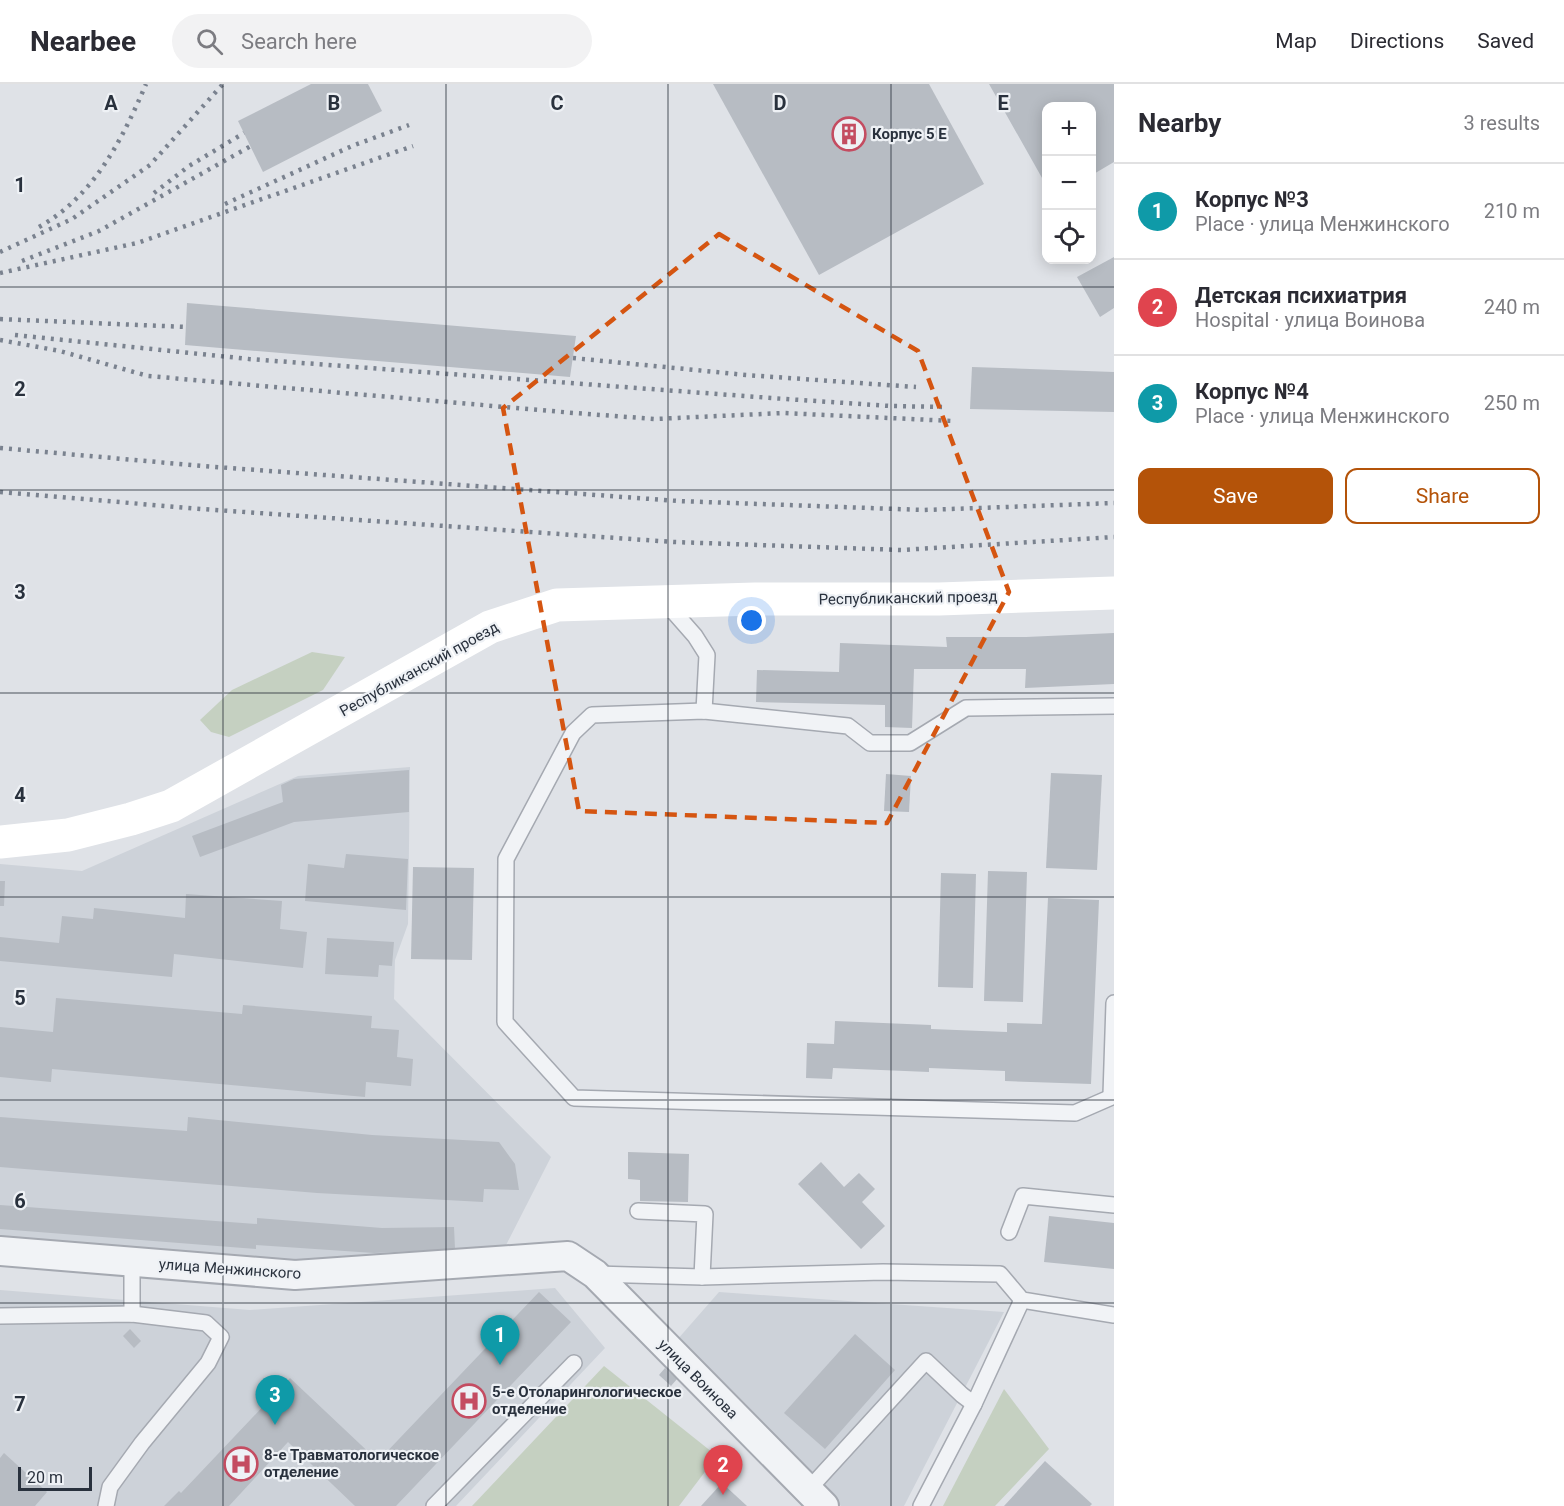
<!DOCTYPE html>
<html lang="en">
<head>
<meta charset="utf-8">
<style>
  body { margin:0; font-family:Roboto,sans-serif; background:#f2f2f3; color:#2b2b33 }
  .controls { position:absolute; right:18px; top:18px; display:grid; overflow:hidden; border-radius:12px; box-shadow:0 3px 15px #0003 }
  .controls button { width:54px; height:54px; display:grid; place-items:center; padding:0; border:0; border-bottom:2px solid #e1e1e2; background:#fff; color:#2b2b33; font:30px sans-serif }
  .scale { position:absolute; left:18px; bottom:15px; width:74px; box-sizing:border-box; padding-left:6px; border:3px solid #29313d; border-top:0; font-size:16px; line-height:21px; white-space:nowrap; color:#29313d; -webkit-text-stroke:4px #eef1f5; paint-order:stroke }
  .you { position:absolute; left:752px; top:537px; width:21px; height:21px; margin:-15px; border:4px solid #fff; border-radius:50%; background:#1a73e8; box-shadow:0 0 0 9px #1a73e833 }
  .badge { display:grid; place-items:center; width:39px; height:39px; border-radius:50%; background:#b45309; color:#fff; font-size:20px; font-weight:700 }
  .pin { position:absolute; translate:-50% -50px; filter:drop-shadow(0 2px 3px #0008) }
  .pin::after { content:''; position:absolute; top:32px; width:21px; height:18px; background:inherit; clip-path:polygon(0 0,100% 0,50% 100%) }
  .list { margin:0; padding:0; list-style:none }
  h2 { display:flex; justify-content:space-between; align-items:center; height:78px; margin:0; padding:0 24px; font-size:26px }
  h2 small { font-size:20px; font-weight:400; color:#7c7c81 }
  .list li { display:grid; grid-template-columns:39px 1fr auto; gap:18px; align-items:center; box-sizing:border-box; height:96px; padding:0 24px; border-top:2px solid #e1e1e2 }
  .list b { display:block; font-size:22px; white-space:nowrap }
  .list p { margin:0; font-size:20px; white-space:nowrap; color:#7c7c81 }
  .list em { font-size:20px; font-style:normal; color:#7c7c81 }
  .actions { display:flex; gap:12px; padding:18px 24px }
  .actions a { flex:1; padding:14px 0; border:2px solid #b45309; border-radius:12px; text-align:center; font-size:21px; color:#b45309 }
  .actions .main { background:#b45309; color:#fff }
  .icon { flex:none; width:33px; height:33px; fill:none; stroke:currentColor; stroke-width:2; stroke-linecap:round; stroke-linejoin:round }
  .map { position:relative; flex:none; width:1114px; height:1422px; overflow:hidden }
  header { display:flex; align-items:center; gap:36px; box-sizing:border-box; height:84px; padding:0 30px; background:#fff; border-bottom:2px solid #e1e1e2 }
  header strong { font-size:28px }
  nav { display:flex; gap:33px; margin-inline-start:auto; font-size:21px }
  .search { width:420px; height:54px; background:#f2f2f3; display:flex; align-items:center; gap:15px; box-sizing:border-box; padding:0 21px; border-radius:33px; color:#7c7c81; font-size:22px }
  main { display:flex }
  aside { flex:1; background:#fff }
  .map>svg:first-child { display:block }
  .built { fill:#cdd2d9 }
  .green { fill:#c5d0c1 }
  .building { fill:#b7bcc3 }
  .lines { fill:none; stroke-linecap:round; stroke-linejoin:round }
  .lane-casing { stroke:#a5a9b1; stroke-width:18 }
  .street-casing { stroke:#a5a9b1; stroke-width:32 }
  .lane { stroke:#f1f3f6; stroke-width:15 }
  .street { stroke:#f1f3f6; stroke-width:28 }
  .secondary { stroke:#fff; stroke-width:33 }
  .rail { stroke:#7a828f; stroke-width:4.5; stroke-dasharray:3 6; stroke-linecap:butt }
  .marked { fill:none; stroke:#d55511; stroke-width:4.5; stroke-dasharray:12 8; stroke-linejoin:round }
  .grid { fill:none; stroke:#29313d; stroke-width:1.5; stroke-opacity:0.55 }
  .labels { text-anchor:middle; stroke-width:4.5; stroke-linejoin:round; paint-order:stroke }
  .poi-label { font-size:15px; font-weight:bold; fill:#29313d; stroke:#eef1f5; text-anchor:start }
  .street-label { font-size:15px; fill:#29313d; stroke:#eef1f5 }
  .grid-label { font-size:20px; text-anchor:middle; font-weight:bold; fill:#29313d; stroke:#eef1f5; stroke-width:4.5; stroke-linejoin:round; paint-order:stroke }
</style>
</head>
<body>
<header>
<strong>Nearbee</strong>
<div class="search"><svg class="icon" aria-label="search" viewBox="0 0 24 24"><circle cx="10" cy="10" r="6"/><path d="M15 15l6 6"/></svg>Search here</div>
<nav><a>Map</a><a>Directions</a><a>Saved</a></nav>
</header>
<main>
<div class="map">
<svg width="1114" height="1422" viewBox="0 0 1114 1422">
  <rect width="100%" height="100%" fill="#dfe2e7"/>
  <g class="built">
    <polygon points="410,683 408,840 395,876 394,915 551,1073 503,1167 297,1179 0,1153 0,780 82,787 298,692"/>
    <polygon points="555,1204 605,1264 456,1422 0,1422 0,1206 250,1226"/>
    <polygon points="719,1208 1004,1228 904,1422 841,1422 677,1256"/>
  </g>
  <g class="green">
    <polygon points="312,568 345,573 323,606 229,653 211,648 200,636 232,606"/>
    <polygon points="604,1282 717,1372 679,1422 472,1422"/>
    <polygon points="1004,1305 1049,1365 995,1422 943,1422"/>
  </g>
  <g class="building">
    <polygon points="311,0 368,0 382,27 263,88 238,37"/>
    <polygon points="713,0 929,0 984,100 819,191"/>
    <polygon points="989,0 1114,0 1114,78 1092,91 1092,22 1046,22 1046,101"/>
    <polygon points="1114,173 1114,224 1100,233 1077,193"/>
    <polygon points="187,219 576,252 570,293 185,261"/>
    <polygon points="972,283 1114,288 1114,328 970,325"/>
    <polygon points="1114,549 1114,600 1025,604 1026,585 914,585 912,644 885,643 885,621 756,618 757,586 839,588 840,559 947,563 946,553 1026,553"/>
    <polygon points="409,686 409,728 294,738 200,773 192,752 283,718 281,701 294,695"/>
    <polygon points="1051,689 1102,691 1097,786 1046,784"/>
    <polygon points="886,690 911,692 909,728 884,727"/>
    <polygon points="346,770 408,775 406,826 305,817 308,780 344,784"/>
    <polygon points="413,783 474,784 472,876 411,875"/>
    <polygon points="988,787 1027,788 1023,918 984,917"/>
    <polygon points="941,789 976,790 973,904 938,903"/>
    <polygon points="0,797 5,797 4,822 0,822"/>
    <polygon points="186,810 282,817 280,845 307,848 303,884 174,870 172,893 0,877 0,853 59,859 62,832 93,835 94,824 185,834"/>
    <polygon points="1048,814 1099,816 1091,1000 1005,997 1005,987 929,984 929,988 833,984 832,995 806,994 807,959 834,960 835,937 931,941 931,945 1007,948 1007,939 1042,940"/>
    <polygon points="327,854 394,858 392,882 379,881 378,893 325,890"/>
    <polygon points="56,914 242,930 243,921 372,932 371,944 399,946 397,973 413,975 411,1002 366,998 365,1013 52,985 51,998 0,993 0,943 53,948"/>
    <polygon points="0,1033 187,1047 188,1033 372,1051 499,1058 515,1080 519,1106 484,1105 483,1118 317,1109 0,1083"/>
    <polygon points="628,1068 689,1070 688,1118 640,1117 640,1096 628,1095"/>
    <polygon points="821,1078 844,1103 859,1089 875,1105 862,1118 885,1142 861,1165 798,1100"/>
    <polygon points="0,1121 257,1140 257,1134 382,1144 454,1143 455,1165 374,1169 256,1161 256,1165 0,1145"/>
    <polygon points="1049,1132 1114,1139 1114,1185 1044,1178"/>
    <polygon points="539,1208 571,1238 396,1422 355,1422 288,1358 229,1422 164,1422 179,1407 181,1409 290,1294 378,1377"/>
    <polygon points="130,1245 141,1257 134,1264 123,1252"/>
    <polygon points="855,1250 895,1286 825,1365 784,1329"/>
    <polygon points="665,1284 677,1295 671,1302 659,1291"/>
    <polygon points="4,1369 47,1408 35,1422 0,1422 0,1374"/>
    <polygon points="1045,1377 1092,1420 1090,1422 1004,1422"/>
    <polygon points="722,1399 747,1422 701,1422"/>
  </g>
  <g class="lines">
    <g class="lane-casing">
      <g id="lane">
        <polyline points="666,519 695,552 707,571 704,627"/>
        <polyline points="1114,622 966,624 910,659 870,659 848,642 704,627 592,631 573,649 506,775 505,938 574,1014 1075,1029 1114,1012"/>
        <polyline points="1111,1011 1114,919"/>
        <polyline points="638,1127 705,1130 702,1193"/>
        <polyline points="1009,1148 1023,1112 1114,1121"/>
        <polyline points="132,1178 132,1230"/>
        <polyline points="595,1190 702,1193 883,1188 1000,1190 1022,1216 1114,1231"/>
        <polyline points="0,1232 132,1230 206,1239 221,1253 208,1279 142,1359 110,1403 106,1422"/>
        <polyline points="808,1406 926,1277 962,1311 974,1320"/>
        <polyline points="434,1422 574,1279"/>
        <polyline points="921,1422 974,1320 1022,1216"/>
      </g>
    </g>
    <g class="street-casing">
      <polyline id="street" points="0,1167 295,1191 568,1172 595,1190 824,1422"/>
    </g>
    <use href="#lane" class="lane"/>
    <use href="#street" class="street"/>
    <polyline class="secondary" points="0,758 68,751 131,735 171,722 490,543 557,521 755,515 939,515 1114,509"/>
    <g class="rail">
      <polyline points="154,109 189,82 244,49"/>
      <polyline points="225,120 352,62 409,41"/>
      <path d="M39,143c55,-31 83,-87 107,-143"/>
      <polyline points="0,168 72,135 150,81 223,0"/>
      <polyline points="22,177 99,147 251,62"/>
      <polyline points="0,189 137,159 413,62"/>
      <polyline points="0,235 186,243"/>
      <polyline points="15,251 249,275 771,314 890,322 948,323"/>
      <polyline points="0,256 60,267 148,292 574,329 655,335 783,329 953,337"/>
      <polyline points="573,274 746,291 916,303"/>
      <polyline points="0,364 202,382 678,417 924,426 1114,419"/>
      <polyline points="0,408 201,425 674,458 901,466 1114,453"/>
    </g>
  </g>
  <path class="marked" d="M719,150l199,117 91,241 -122,231 -308,-12 -76,-403z"/>
  <path class="grid" d="M223,0v1422M446,0v1422M668,0v1422M891,0v1422M0,203h1114M0,406h1114M0,609h1114M0,813h1114M0,1016h1114M0,1219h1114"/>
  <defs>
    <g id="building-ring" transform="scale(1.725)"><circle r="9.5" fill="#eef1f5" stroke="#c44c61" stroke-width="1.5"/><path d="M-4-6H4V6H1V3H-1V6H-4ZM-2.5-4.3h1.7v1.8h-1.7ZM.8-4.3h1.7v1.8H.8ZM-2.5-1h1.7V.8h-1.7ZM.8-1h1.7V.8H.8Z" fill="#c44c61"/></g>
    <g id="hospital-ring" transform="scale(1.725)"><circle r="9.5" fill="#eef1f5" stroke="#c44c61" stroke-width="1.5"/><path d="M-5-5h3v3.5h4V-5h3V5h-3V1.5h-4V5h-3Z" fill="#c44c61"/></g>
  </defs>
  <g fill-rule="evenodd">
    <use href="#building-ring" x="849" y="50"/>
    <use href="#hospital-ring" x="469" y="1317"/>
    <use href="#hospital-ring" x="241" y="1380"/>
  </g>
  <g class="labels">
    <g class="poi-label">
      <text x="872" y="55">Корпус 5 E</text>
      <text x="492" y="1313">5-е Отоларингологическое<tspan x="492" dy="17">отделение</tspan></text>
      <text x="264" y="1376">8-е Травматологическое<tspan x="264" dy="17">отделение</tspan></text>
    </g>
    <g class="street-label">
      <text transform="translate(908 514) rotate(-1)" y="5">Республиканский проезд</text>
      <text transform="translate(419 585) rotate(-29)" y="5">Республиканский проезд</text>
      <text transform="translate(230 1185) rotate(4)" y="5">улица Менжинского</text>
      <text transform="translate(698 1295) rotate(45)" y="5">улица Воинова</text>
    </g>
  </g>
  <g class="grid-label">
    <text x="111" y="26">A</text>
    <text x="334" y="26">B</text>
    <text x="557" y="26">C</text>
    <text x="780" y="26">D</text>
    <text x="1003" y="26">E</text>
    <text x="20" y="108">1</text>
    <text x="20" y="312">2</text>
    <text x="20" y="515">3</text>
    <text x="20" y="718">4</text>
    <text x="20" y="921">5</text>
    <text x="20" y="1124">6</text>
    <text x="20" y="1327">7</text>
  </g>
</svg>
<div class="controls">
<button>+</button>
<button>−</button>
<button><svg class="icon" aria-label="locate" viewBox="0 0 24 24"><circle cx="12" cy="12" r="6"/><path d="M12 2v4M12 18v4M2 12h4M18 12h4"/></svg></button>
</div>
<div class="scale">20 m</div>
<div class="you"></div>
<div class="pin badge" style="left:500px;top:1281px;background:#0f9aa8">1</div>
<div class="pin badge" style="left:723px;top:1411px;background:#e0444e">2</div>
<div class="pin badge" style="left:275px;top:1341px;background:#0f9aa8">3</div>
</div>
<aside>
<h2>Nearby<small>3 results</small></h2>
<ul class="list">
<li><span class="badge" style="background:#0f9aa8">1</span><div><b>Корпус №3</b><p>Place · улица Менжинского</p></div><em>210 m</em></li>
<li><span class="badge" style="background:#e0444e">2</span><div><b>Детская психиатрия</b><p>Hospital · улица Воинова</p></div><em>240 m</em></li>
<li><span class="badge" style="background:#0f9aa8">3</span><div><b>Корпус №4</b><p>Place · улица Менжинского</p></div><em>250 m</em></li>
</ul>
<div class="actions"><a class="main">Save</a><a>Share</a></div>
</aside>
</main>
</body>
</html>
